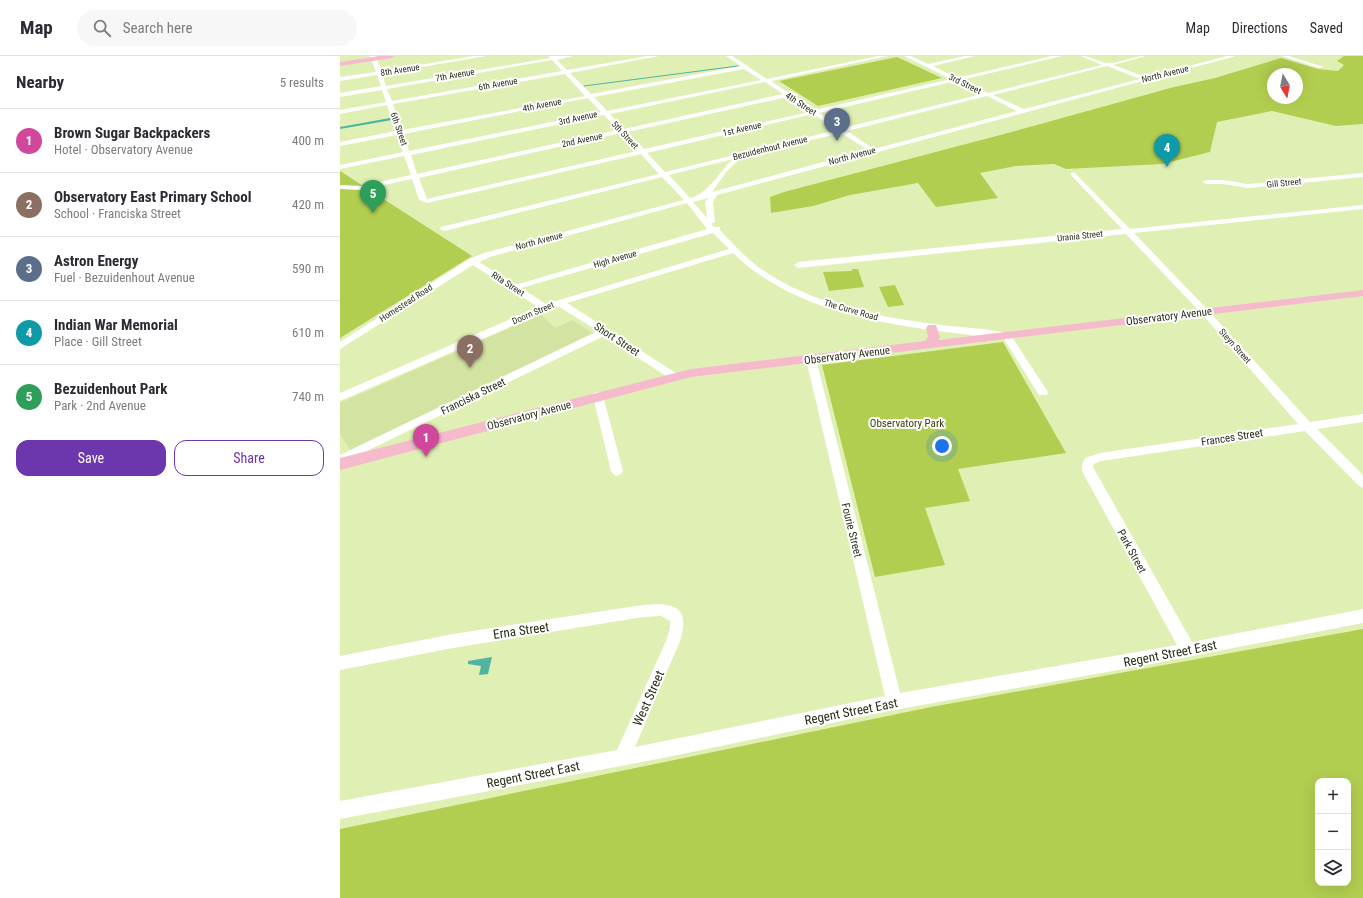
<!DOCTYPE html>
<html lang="en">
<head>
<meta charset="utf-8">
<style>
  body { margin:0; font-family:"Roboto Condensed",sans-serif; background:#f7f7f7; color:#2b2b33 }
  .controls { position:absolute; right:12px; bottom:12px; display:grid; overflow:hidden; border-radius:8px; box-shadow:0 4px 16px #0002 }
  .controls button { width:36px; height:36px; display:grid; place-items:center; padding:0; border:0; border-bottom:1px solid #e1e1e2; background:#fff; color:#2b2b33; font:20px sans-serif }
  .compass { position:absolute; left:927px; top:12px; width:36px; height:36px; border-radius:50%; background:#fff; box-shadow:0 4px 16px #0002; rotate:170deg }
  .you { position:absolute; left:602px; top:390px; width:14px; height:14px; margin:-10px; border:3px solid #fff; border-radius:50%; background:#1a73e8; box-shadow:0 0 0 6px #1a73e833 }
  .badge { display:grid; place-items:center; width:26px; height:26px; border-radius:50%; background:#6c36ad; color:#fff; font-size:13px; font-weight:700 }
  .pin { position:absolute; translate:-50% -33px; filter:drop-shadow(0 1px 2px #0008) }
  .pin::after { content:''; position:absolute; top:21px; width:14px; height:12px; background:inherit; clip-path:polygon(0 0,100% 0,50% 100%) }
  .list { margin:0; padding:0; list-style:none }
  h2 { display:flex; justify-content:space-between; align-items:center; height:52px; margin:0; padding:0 16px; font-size:17px }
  h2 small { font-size:13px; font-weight:400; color:#7c7c81 }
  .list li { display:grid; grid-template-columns:26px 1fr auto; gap:12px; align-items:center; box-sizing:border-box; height:64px; padding:0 16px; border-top:1px solid #e1e1e2 }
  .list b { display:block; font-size:15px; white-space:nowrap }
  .list p { margin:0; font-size:13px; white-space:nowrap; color:#7c7c81 }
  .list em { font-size:13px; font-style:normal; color:#7c7c81 }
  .actions { display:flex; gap:8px; padding:12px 16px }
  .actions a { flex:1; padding:9px 0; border:1px solid #6c36ad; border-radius:12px; text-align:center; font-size:14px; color:#6c36ad }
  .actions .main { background:#6c36ad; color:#fff }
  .icon { flex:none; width:22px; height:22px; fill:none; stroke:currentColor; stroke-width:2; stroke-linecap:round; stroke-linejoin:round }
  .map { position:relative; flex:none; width:1023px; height:842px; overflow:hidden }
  header { display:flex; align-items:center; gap:24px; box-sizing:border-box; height:56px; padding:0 20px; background:#fff; border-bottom:1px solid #e1e1e2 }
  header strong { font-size:19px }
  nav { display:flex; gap:22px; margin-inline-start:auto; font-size:14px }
  .search { width:280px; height:36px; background:#f7f7f7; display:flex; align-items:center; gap:10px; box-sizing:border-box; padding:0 14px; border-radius:22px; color:#7c7c81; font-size:15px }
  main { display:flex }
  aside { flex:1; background:#fff }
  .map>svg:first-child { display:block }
  .built { fill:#d3e4a2 }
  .green { fill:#b2ce50; fill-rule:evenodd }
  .water { fill:#50b4a3 }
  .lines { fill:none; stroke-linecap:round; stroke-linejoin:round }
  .stream { stroke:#50b4a3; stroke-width:1 }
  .canal { fill:#50b4a3; fill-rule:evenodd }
  .minor { fill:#fff; fill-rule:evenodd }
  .major { fill:#f5bbcd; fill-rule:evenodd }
  .labels { text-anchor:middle; stroke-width:4; stroke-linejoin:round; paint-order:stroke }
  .far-street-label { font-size:9px; fill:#282e16; stroke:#fff }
  .street-label { font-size:11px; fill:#282e16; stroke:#fff }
  .park-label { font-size:11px; fill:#36410a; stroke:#fff }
  .near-street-label { font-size:13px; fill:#282e16; stroke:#fff }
</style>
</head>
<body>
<header>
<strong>Map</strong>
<div class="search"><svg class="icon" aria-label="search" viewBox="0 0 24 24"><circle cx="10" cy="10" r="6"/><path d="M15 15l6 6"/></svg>Search here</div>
<nav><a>Map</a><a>Directions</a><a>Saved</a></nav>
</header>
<main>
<aside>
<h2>Nearby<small>5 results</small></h2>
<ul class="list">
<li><span class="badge" style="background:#d1479c">1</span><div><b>Brown Sugar Backpackers</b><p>Hotel · Observatory Avenue</p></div><em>400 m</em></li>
<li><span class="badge" style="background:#8d6e63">2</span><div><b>Observatory East Primary School</b><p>School · Franciska Street</p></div><em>420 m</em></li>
<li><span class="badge" style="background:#5c6f8a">3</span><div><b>Astron Energy</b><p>Fuel · Bezuidenhout Avenue</p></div><em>590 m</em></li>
<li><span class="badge" style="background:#0f9aa8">4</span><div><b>Indian War Memorial</b><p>Place · Gill Street</p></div><em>610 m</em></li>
<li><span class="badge" style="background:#2e9e5b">5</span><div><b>Bezuidenhout Park</b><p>Park · 2nd Avenue</p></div><em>740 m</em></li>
</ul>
<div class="actions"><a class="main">Save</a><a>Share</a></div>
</aside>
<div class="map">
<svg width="1023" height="842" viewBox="0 0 1023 842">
  <rect width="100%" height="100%" fill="#e0f0b4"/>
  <polygon class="built" points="201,258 215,272 232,264 253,277 10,394 0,378 0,347"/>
  <g class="green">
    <path d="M1004,0h19v68l-27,2 -64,-15 -55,11 -7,30 -48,12 -96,5 -12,-5 -38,2 -36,7 18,25 -62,9 -18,-24 -68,12 -37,11 -42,7 -1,-16 14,-5 220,-58 170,-47 41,-9 66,-20 37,11 20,2 6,-6 -7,-4zM933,18h24v24h-24z"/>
    <polygon points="557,1 602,22 478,50 439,25"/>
    <polygon points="0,115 132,200 0,282"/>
    <polygon points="512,213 518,213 524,231 489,235 483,216 512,215"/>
    <polygon points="555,229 564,249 548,251 539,231"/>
    <polygon points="663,286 726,397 618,413 630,445 585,452 605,509 535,521 482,309"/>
    <path d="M1023,573v269h-1023v-69l591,-122zM978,725h30v102h-30z"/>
  </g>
  <polygon class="water" points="152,601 148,618 139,619 141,610 128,608 128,605"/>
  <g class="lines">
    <polyline class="stream" points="244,30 398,10"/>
    <polygon class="canal" points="50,62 52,64 0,73 0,71"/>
    <g class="minor">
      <path d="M30,0h6l5,15 93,-15h12l-104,18 4,12 164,-28 -2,-2h25l-16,4 10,10 80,-14h12l-89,17 21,21 150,-28 -15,-10h6l35,23 111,-23h10l-117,25 44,29 136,-31 -47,-23h7l17,8 37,-8h10l-42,10 24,12 95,-22h10l-101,24 27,13 114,-28 -21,-9c10,0 19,7 28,7 12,0 24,-7 37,-7l-33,9 33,12 81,-21h9l-519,139 -4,7 2,20 -4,2 3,3h6v3c12,13 24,26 37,36 53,39 121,51 184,59 23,3 47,3 69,9l38,58 -1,3h-8l-35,-56c-91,-11 -203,-19 -271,-86l-166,50 112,72 1,2 -1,2h-8l-67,-43 -264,128v-9l258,-124 -40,-25 -218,95v-8l198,-86 -65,-42 -133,84v-7l129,-83 15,-6 200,-53 -22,-23 -218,54 -4,-2 1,-2 218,-53 -18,-20 -214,49 -8,-3 -7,-21 -51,11 -21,-1v-4l21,1 50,-11 -7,-19 -64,13v-4l63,-13 -6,-17 -57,11v-4l56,-11 -9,-26 -47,9v-4l46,-8 -4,-12 -42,7v-4l41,-7 -4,-11 -37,6v-4l36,-5zM212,4l10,11 -170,30 -5,-12zM767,10l33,13 -116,30 -31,-14zM404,13l17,11 -154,31 -13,-14zM225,18l20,22 -183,34 -9,-26zM616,25l26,13 -139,34 -24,-15zM425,26l18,12 -159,35 -14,-15zM647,40l30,15 -143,38 -27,-18zM447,41l22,15 -165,37 -17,-17zM248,42l13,14 -192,39 -6,-17zM473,58l24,16 -172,42 -18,-19zM264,59l14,15 -201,44 -6,-19zM281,77l16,18 -210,48 -8,-21zM501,77l27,17 -156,42 15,-21 15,-14zM393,103c-14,13 -24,34 -43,39l-21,-23zM368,142l-3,4 2,16 -14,-16zM347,147l20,26 -192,56 -36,-23 11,-5zM373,177l16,16 -183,55 -25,-16z"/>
      <polygon points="941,0 949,0 984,11 979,12"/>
      <path d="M733,116l2,1 55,56 233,-24v4l-229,24 73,76 103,113 53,-8v8l-46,7 46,46v13l-4,-2 -54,-55 -204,30 -7,3 -1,3 99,175 171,-33v14l-217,42 -252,45 -231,48 -323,61v-18l277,-51 49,-109 4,-13v-7l-9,-5 -18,1 -190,31 -113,22v-14l113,-22 190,-29c31,-3 48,1 37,36l-45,106 250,-51 -79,-337 5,-3 5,3 84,334 277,-48 -94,-172c-2,-6 -1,-9 2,-15l15,-5 198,-29 -97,-111 -75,-79 -328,34 -4,-3 4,-3 324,-33 -51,-54v-2z"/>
      <polygon points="1023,117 1023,121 908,132 883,128 866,128 862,126 866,124 883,124 908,128"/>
      <polygon points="258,336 262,337 263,340 283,415 281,418 277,420 273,418 271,415 253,340 254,337"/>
    </g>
    <g class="major">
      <polygon points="40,0 55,0 52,2 0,10 0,6"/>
      <polygon points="1023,234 1023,240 351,321 0,414 0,402 351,313 585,285 588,281 586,272 588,269 596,269 600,281 598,284"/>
    </g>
  </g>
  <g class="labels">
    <g class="far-street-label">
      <text transform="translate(60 14) rotate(-9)" y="3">8th Avenue</text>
      <text transform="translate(825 18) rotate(-14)" y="3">North Avenue</text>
      <text transform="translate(115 19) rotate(-10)" y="3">7th Avenue</text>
      <text transform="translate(158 28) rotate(-10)" y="3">6th Avenue</text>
      <text transform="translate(625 28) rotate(26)" y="3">3rd Street</text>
      <text transform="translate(461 48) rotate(33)" y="3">4th Street</text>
      <text transform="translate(202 49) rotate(-11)" y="3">4th Avenue</text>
      <text transform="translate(238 62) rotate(-12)" y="3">3rd Avenue</text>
      <text transform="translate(59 73) rotate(71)" y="3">6th Street</text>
      <text transform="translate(402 73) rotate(-13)" y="3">1st Avenue</text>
      <text transform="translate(285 79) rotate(47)" y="3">5th Street</text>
      <text transform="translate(242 84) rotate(-12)" y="3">2nd Avenue</text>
      <text transform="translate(430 92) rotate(-14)" y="3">Bezuidenhout Avenue</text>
      <text transform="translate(512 100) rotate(-15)" y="3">North Avenue</text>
      <text transform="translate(944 127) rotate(-6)" y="3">Gill Street</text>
      <text transform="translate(740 180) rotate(-6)" y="3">Urania Street</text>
      <text transform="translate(199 185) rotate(-15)" y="3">North Avenue</text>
      <text transform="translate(275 203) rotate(-16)" y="3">High Avenue</text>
      <text transform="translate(168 228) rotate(33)" y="3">Rita Street</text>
      <text transform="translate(66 247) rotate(-33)" y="3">Homestead Road</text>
      <text transform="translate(511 254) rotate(16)" y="3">The Curve Road</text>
      <text transform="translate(193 257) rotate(-23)" y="3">Doorn Street</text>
      <text transform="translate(895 290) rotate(48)" y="3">Steyn Street</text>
    </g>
    <g class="street-label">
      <text transform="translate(829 260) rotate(-7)" y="4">Observatory Avenue</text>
      <text transform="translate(277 283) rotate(33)" y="4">Short Street</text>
      <text transform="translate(507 299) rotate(-7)" y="4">Observatory Avenue</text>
      <text transform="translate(133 340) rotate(-26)" y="4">Franciska Street</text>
      <text transform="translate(189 359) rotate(-15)" y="4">Observatory Avenue</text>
      <text transform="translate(892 381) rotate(-9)" y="4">Frances Street</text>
      <text transform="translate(512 474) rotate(76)" y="4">Fourie Street</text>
      <text transform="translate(792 495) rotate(61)" y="4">Park Street</text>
    </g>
    <g class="park-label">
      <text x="567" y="371">Observatory Park</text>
    </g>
    <g class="near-street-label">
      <text transform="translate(181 574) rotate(-8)" y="5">Erna Street</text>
      <text transform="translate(830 597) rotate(-11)" y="5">Regent Street East</text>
      <text transform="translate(308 642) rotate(-66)" y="5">West Street</text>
      <text transform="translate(511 655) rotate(-11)" y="5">Regent Street East</text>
      <text transform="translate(193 718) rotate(-11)" y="5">Regent Street East</text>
    </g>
  </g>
</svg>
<div class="controls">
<button>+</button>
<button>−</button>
<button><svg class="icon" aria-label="layers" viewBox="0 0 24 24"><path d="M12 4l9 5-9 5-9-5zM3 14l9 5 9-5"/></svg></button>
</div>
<svg class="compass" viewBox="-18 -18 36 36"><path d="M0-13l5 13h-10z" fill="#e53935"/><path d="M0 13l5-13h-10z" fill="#7c7c81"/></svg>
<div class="you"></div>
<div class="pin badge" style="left:86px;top:401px;background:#d1479c">1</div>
<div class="pin badge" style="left:130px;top:312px;background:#8d6e63">2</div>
<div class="pin badge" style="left:497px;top:85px;background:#5c6f8a">3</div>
<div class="pin badge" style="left:827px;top:111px;background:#0f9aa8">4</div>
<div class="pin badge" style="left:33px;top:157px;background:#2e9e5b">5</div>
</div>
</main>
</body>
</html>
